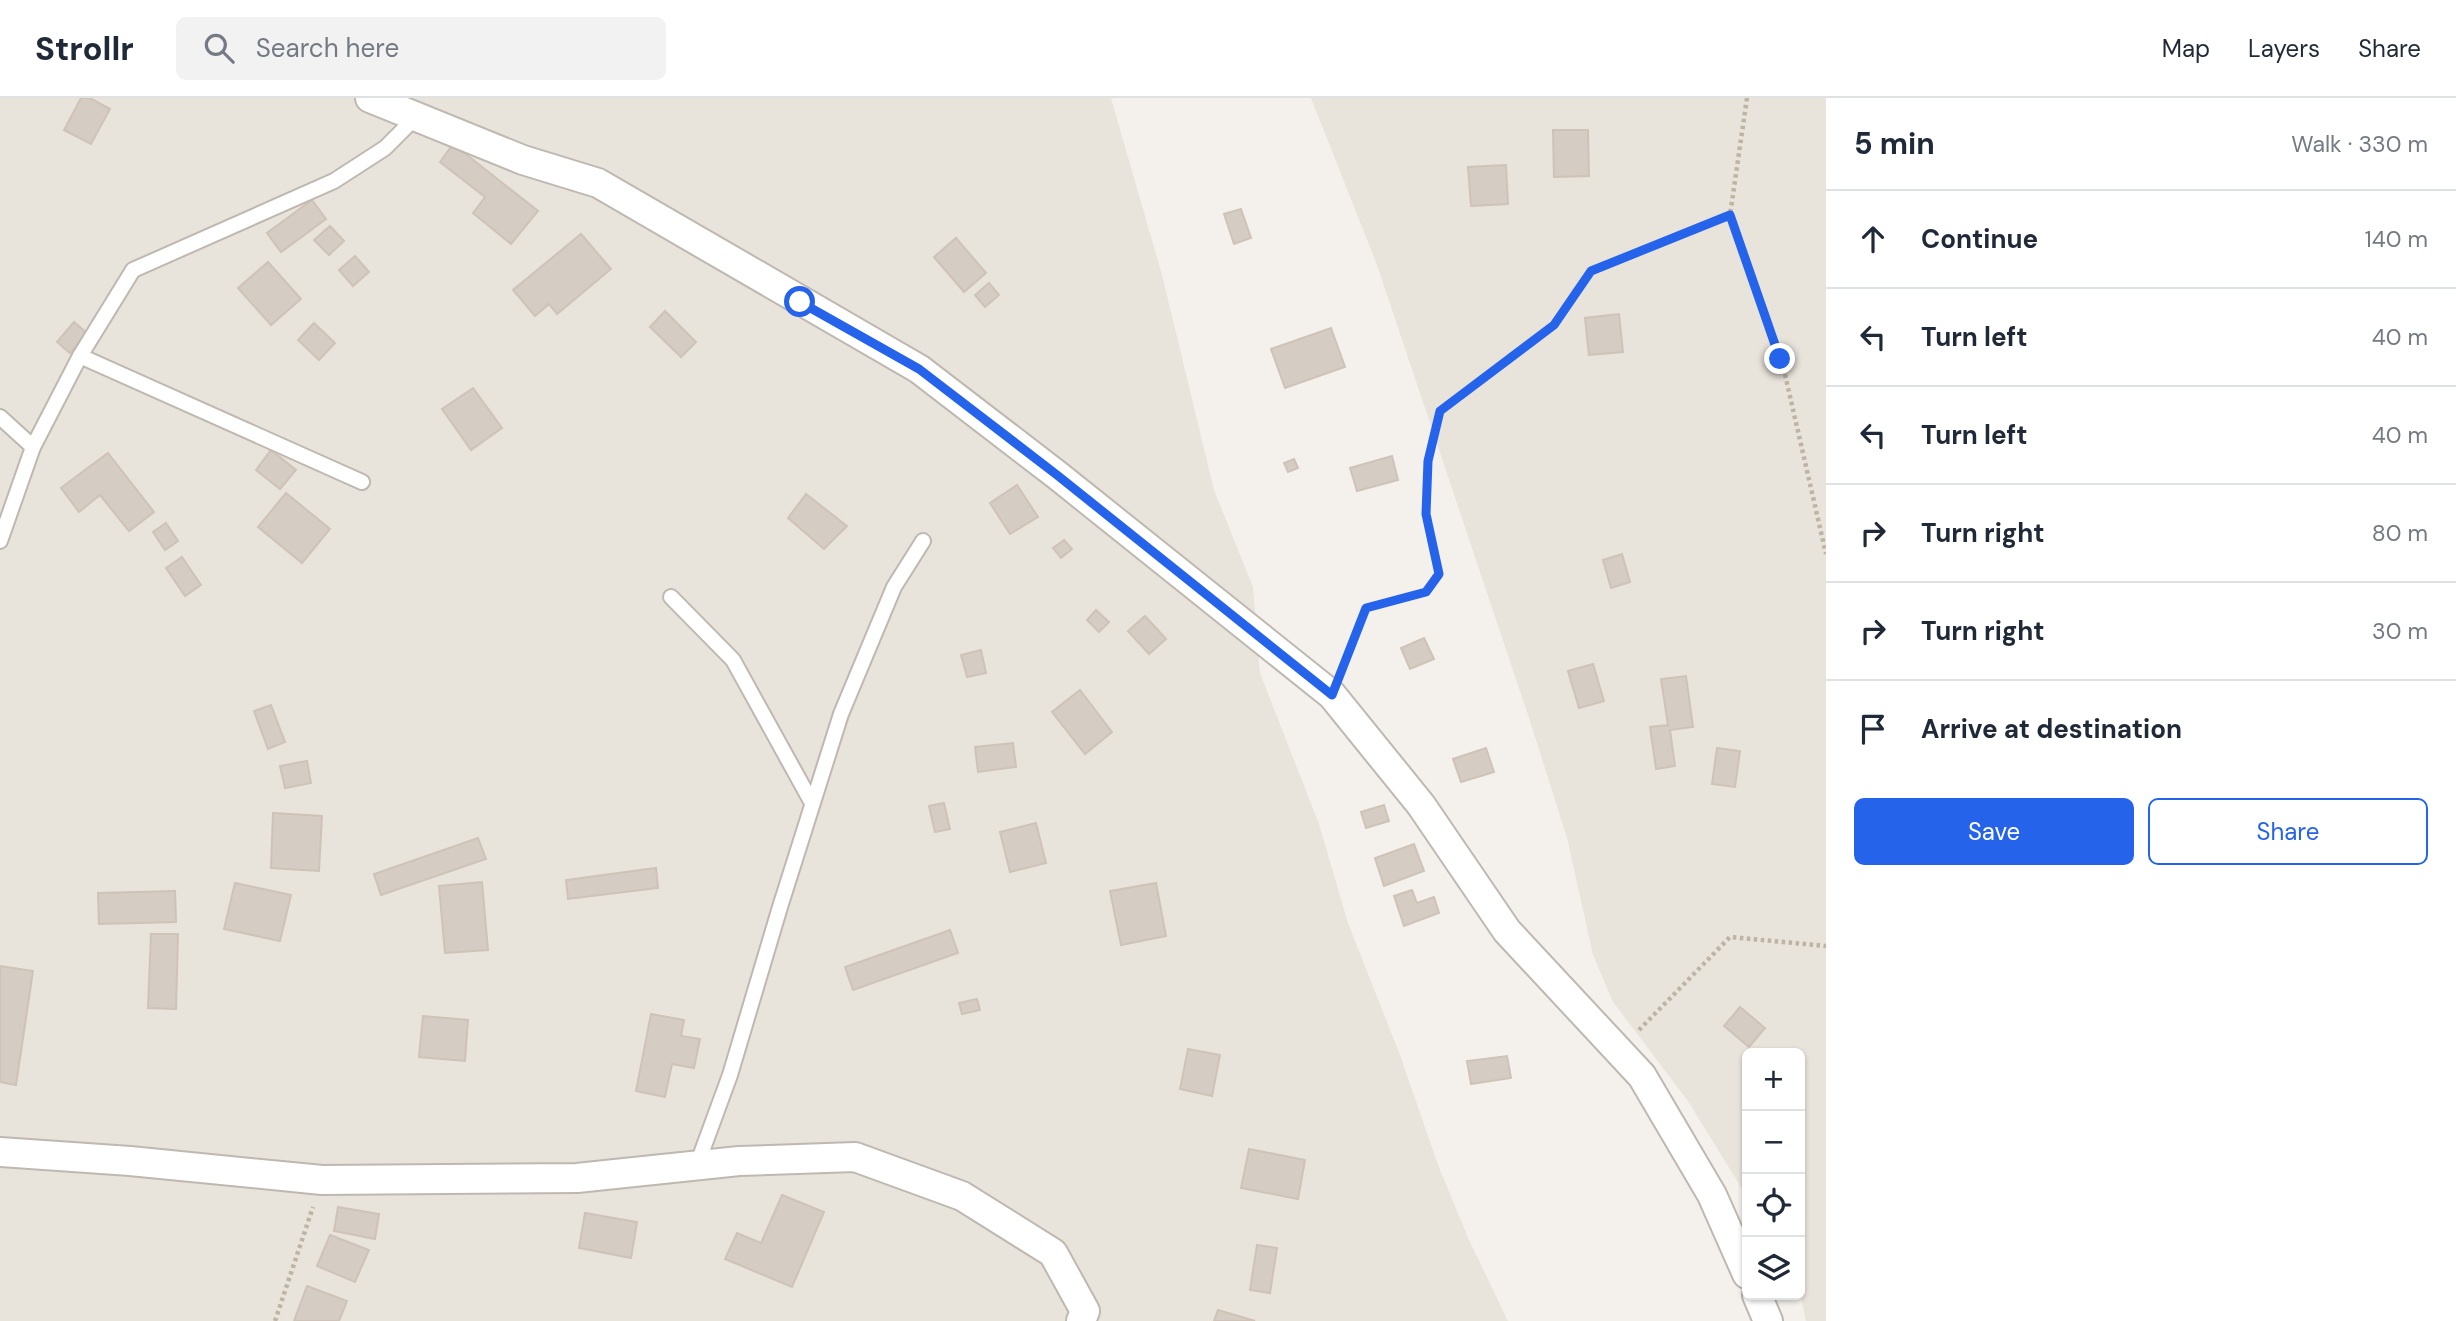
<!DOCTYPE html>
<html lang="en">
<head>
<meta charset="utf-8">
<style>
  body { margin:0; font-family:"DM Sans",sans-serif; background:#f2f2f3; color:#1f2937 }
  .controls { position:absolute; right:21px; bottom:21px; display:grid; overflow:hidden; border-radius:10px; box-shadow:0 2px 5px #0004 }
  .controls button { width:63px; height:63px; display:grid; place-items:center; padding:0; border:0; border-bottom:2px solid #e0e1e3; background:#fff; color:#1f2937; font:35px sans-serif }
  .stop { position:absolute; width:21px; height:21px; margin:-16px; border:5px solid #2563eb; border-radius:50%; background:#fff }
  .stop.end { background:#2563eb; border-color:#fff; box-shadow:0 2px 7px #0008 }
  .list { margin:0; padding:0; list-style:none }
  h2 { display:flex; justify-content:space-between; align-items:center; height:91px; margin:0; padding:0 28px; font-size:30px }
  h2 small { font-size:23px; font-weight:400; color:#747a83 }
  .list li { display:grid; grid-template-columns:46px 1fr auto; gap:21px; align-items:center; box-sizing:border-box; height:98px; padding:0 28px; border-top:2px solid #e0e1e3 }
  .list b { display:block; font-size:26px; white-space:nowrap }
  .list em { font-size:23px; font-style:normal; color:#747a83 }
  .actions { display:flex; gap:14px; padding:21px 28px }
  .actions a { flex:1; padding:16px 0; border:2px solid #2563eb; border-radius:10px; text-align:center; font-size:24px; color:#2563eb }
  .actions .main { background:#2563eb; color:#fff }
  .icon { flex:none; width:38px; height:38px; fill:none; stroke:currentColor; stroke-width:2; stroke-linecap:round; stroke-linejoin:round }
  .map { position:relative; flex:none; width:1826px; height:1223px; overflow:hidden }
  header { display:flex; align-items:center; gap:42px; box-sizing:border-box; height:98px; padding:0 35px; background:#fff; border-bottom:2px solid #e0e1e3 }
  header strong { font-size:33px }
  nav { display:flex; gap:38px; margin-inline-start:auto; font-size:24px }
  .search { width:490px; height:63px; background:#f2f2f3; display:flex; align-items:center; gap:18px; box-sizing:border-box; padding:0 24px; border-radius:10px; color:#747a83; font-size:26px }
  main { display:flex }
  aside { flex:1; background:#fff }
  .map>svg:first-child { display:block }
  .residential { fill:#e8e3db }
  .building { fill:#d5ccc3; stroke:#cfc3b7; stroke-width:2 }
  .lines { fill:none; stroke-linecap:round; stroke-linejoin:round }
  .service-casing { stroke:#bfb8b0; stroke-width:18 }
  .minor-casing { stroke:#bfb8b0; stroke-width:32 }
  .path { stroke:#bfb3a2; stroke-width:4.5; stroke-dasharray:3.5 3.5; stroke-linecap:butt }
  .service { stroke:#fff; stroke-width:14 }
  .minor { stroke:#fff; stroke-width:28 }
  .route { stroke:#2563eb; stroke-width:9 }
</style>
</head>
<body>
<header>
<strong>Strollr</strong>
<div class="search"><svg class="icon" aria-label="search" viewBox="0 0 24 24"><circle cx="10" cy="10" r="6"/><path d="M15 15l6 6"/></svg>Search here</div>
<nav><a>Map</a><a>Layers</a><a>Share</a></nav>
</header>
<main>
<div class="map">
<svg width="1826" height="1223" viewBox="0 0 1826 1223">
  <rect width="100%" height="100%" fill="#f4f1ec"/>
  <g class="residential">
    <polygon points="0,0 1111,0 1162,177 1214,392 1253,489 1260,575 1319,726 1348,825 1400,957 1438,1067 1469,1142 1508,1223 0,1223"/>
    <polygon points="1311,0 1826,0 1826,1223 1806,1223 1800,1194 1800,955 1747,955 1747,1099 1688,1003 1613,904 1593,857 1567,740 1530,623 1377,167"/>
  </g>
  <g class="building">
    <polygon points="81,0 90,0 110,11 91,46 64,32"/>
    <polygon points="1553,32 1588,32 1589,78 1554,79"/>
    <polygon points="453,46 538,113 511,146 473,115 485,99 440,64"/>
    <polygon points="1506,67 1508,106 1471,108 1468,69"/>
    <polygon points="312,102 326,121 281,154 267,135"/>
    <polygon points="1241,111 1251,140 1234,146 1224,116"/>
    <polygon points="330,128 344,143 329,157 314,142"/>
    <polygon points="581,136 611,171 557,216 549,206 535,218 513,192"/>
    <polygon points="956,140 986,175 964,194 934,159"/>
    <polygon points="355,158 369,174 353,188 339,172"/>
    <polygon points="268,164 301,201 271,227 238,190"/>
    <polygon points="989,185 999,197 985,209 975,197"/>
    <polygon points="665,213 696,244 681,259 650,229"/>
    <polygon points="1619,216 1623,254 1589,257 1585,220"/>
    <polygon points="74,224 87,235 70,255 57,244"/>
    <polygon points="314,225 335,245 319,262 298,242"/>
    <polygon points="1331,230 1345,269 1285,290 1271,251"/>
    <polygon points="473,290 502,330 471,352 442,311"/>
    <polygon points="271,352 296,372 280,391 256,372"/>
    <polygon points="108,355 154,414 129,433 100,397 79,414 61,390"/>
    <polygon points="1392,358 1398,382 1357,393 1350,370"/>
    <polygon points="1294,361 1298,370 1288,374 1284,365"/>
    <polygon points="1017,387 1038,419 1010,436 990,405"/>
    <polygon points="286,395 330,431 302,465 258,429"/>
    <polygon points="806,396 847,428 824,451 788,420"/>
    <polygon points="166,425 178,443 165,452 153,434"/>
    <polygon points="1064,442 1072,451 1061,460 1053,450"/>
    <polygon points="1622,456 1630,484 1611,490 1603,462"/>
    <polygon points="182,459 201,487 185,498 166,470"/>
    <polygon points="1096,512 1109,524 1099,534 1087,522"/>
    <polygon points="1145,518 1166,541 1149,556 1128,533"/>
    <polygon points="1424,540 1434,561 1410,571 1401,550"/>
    <polygon points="981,552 986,575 967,579 961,557"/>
    <polygon points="1593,566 1604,603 1579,610 1568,573"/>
    <polygon points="1686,578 1693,629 1670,632 1675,668 1656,671 1650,629 1668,627 1661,581"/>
    <polygon points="1080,592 1112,634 1085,656 1052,614"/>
    <polygon points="271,607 285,644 268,651 254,613"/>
    <polygon points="1013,645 1016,669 978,674 975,649"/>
    <polygon points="1486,650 1494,674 1461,684 1453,661"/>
    <polygon points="1717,650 1740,653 1735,689 1712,686"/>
    <polygon points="307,663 311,685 285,690 280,668"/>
    <polygon points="944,705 950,731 935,734 929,708"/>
    <polygon points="1384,707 1389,723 1366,730 1361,714"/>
    <polygon points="273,715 322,718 319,773 271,770"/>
    <polygon points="1036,725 1046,765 1010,774 1000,734"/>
    <polygon points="478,740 486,761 381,797 374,776"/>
    <polygon points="1414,746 1424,773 1384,788 1375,760"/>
    <polygon points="656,770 658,790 568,801 566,782"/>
    <polygon points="482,784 488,852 445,855 439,788"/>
    <polygon points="235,785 291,797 280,843 224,831"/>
    <polygon points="1156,785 1166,838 1121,847 1110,793"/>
    <polygon points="1412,792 1417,805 1434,799 1439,815 1404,828 1394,798"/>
    <polygon points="175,793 176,824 99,826 98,795"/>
    <polygon points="950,832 958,855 853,892 845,869"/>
    <polygon points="151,836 178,836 176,911 148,910"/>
    <polygon points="0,868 33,873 16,987 0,984"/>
    <polygon points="977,901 980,912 962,916 959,905"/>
    <polygon points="1740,909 1765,930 1749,949 1724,928"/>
    <polygon points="651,916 684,922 681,938 700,941 694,970 672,966 665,999 636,993"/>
    <polygon points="423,918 468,922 465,963 419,959"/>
    <polygon points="1188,951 1220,957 1212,998 1180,991"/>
    <polygon points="1507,958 1511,980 1471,986 1467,963"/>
    <polygon points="1249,1051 1305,1062 1298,1101 1241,1090"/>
    <polygon points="782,1097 824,1114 792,1189 725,1161 737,1135 761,1145"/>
    <polygon points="338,1109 379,1116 375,1141 334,1133"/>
    <polygon points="585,1115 637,1124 631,1160 579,1150"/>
    <polygon points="330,1137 369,1152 355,1184 317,1168"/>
    <polygon points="1257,1147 1277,1150 1270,1195 1250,1192"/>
    <polygon points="307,1188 347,1203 339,1223 294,1223"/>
    <polygon points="1218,1212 1255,1223 1214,1223"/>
  </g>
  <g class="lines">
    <g class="service-casing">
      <g id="service">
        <polyline points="80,258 133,172 334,83 385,50 416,19"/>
        <polyline points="0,319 33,349 80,258 362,384"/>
        <polyline points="0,443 33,349"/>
        <polyline points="671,499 733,562 812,705"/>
        <polyline points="697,1067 730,977 780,809 841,616 894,489 923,443"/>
      </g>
    </g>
    <g class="minor-casing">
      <g id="minor">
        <polyline points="370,0 523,62 598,85 919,271 1057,377 1332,597 1421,707 1507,833 1642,978 1712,1097 1747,1176"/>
        <polyline points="0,1054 130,1063 322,1082 577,1080 739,1063 855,1059 962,1098 1053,1155 1085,1213 1081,1223"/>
        <polyline points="1757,1197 1768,1223"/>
      </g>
    </g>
    <g class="path">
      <polyline points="1747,0 1730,117 1784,272 1826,456"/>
      <polyline points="1343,570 1366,510 1426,494 1439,476 1426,416 1428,363 1440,313 1554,227 1591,173 1730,117"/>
      <polyline points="1639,932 1730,839 1826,848"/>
      <polyline points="275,1223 313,1109"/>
    </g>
    <use href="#service" class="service"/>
    <use href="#minor" class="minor"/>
  </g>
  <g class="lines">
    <polyline class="route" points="800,204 919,271 1057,377 1332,597 1366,510 1426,494 1439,476 1426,416 1428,363 1440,313 1554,227 1591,173 1730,117 1780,261"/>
  </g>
</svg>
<div class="controls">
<button>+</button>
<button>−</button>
<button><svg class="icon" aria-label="locate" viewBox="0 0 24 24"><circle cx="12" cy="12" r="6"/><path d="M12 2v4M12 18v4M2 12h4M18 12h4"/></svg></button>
<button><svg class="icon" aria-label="layers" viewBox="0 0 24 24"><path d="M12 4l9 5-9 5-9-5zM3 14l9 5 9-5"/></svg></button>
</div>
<div class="stop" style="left:800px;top:204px"></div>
<div class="stop end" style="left:1780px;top:261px"></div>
</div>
<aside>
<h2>5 min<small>Walk · 330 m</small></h2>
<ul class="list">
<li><svg class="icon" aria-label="ahead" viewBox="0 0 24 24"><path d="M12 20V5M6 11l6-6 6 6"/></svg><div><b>Continue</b></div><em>140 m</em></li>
<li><svg class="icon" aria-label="left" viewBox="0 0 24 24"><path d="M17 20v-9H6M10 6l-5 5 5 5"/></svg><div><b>Turn left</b></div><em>40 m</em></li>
<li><svg class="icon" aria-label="left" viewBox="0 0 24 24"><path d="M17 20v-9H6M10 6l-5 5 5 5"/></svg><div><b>Turn left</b></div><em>40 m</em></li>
<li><svg class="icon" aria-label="right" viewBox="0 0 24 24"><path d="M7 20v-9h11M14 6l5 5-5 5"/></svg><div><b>Turn right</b></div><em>80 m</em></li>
<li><svg class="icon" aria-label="right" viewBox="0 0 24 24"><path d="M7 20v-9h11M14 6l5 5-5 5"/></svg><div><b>Turn right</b></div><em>30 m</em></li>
<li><svg class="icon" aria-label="arrive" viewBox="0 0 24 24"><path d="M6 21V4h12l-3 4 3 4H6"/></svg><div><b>Arrive at destination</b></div></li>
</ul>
<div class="actions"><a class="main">Save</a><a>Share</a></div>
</aside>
</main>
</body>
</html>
